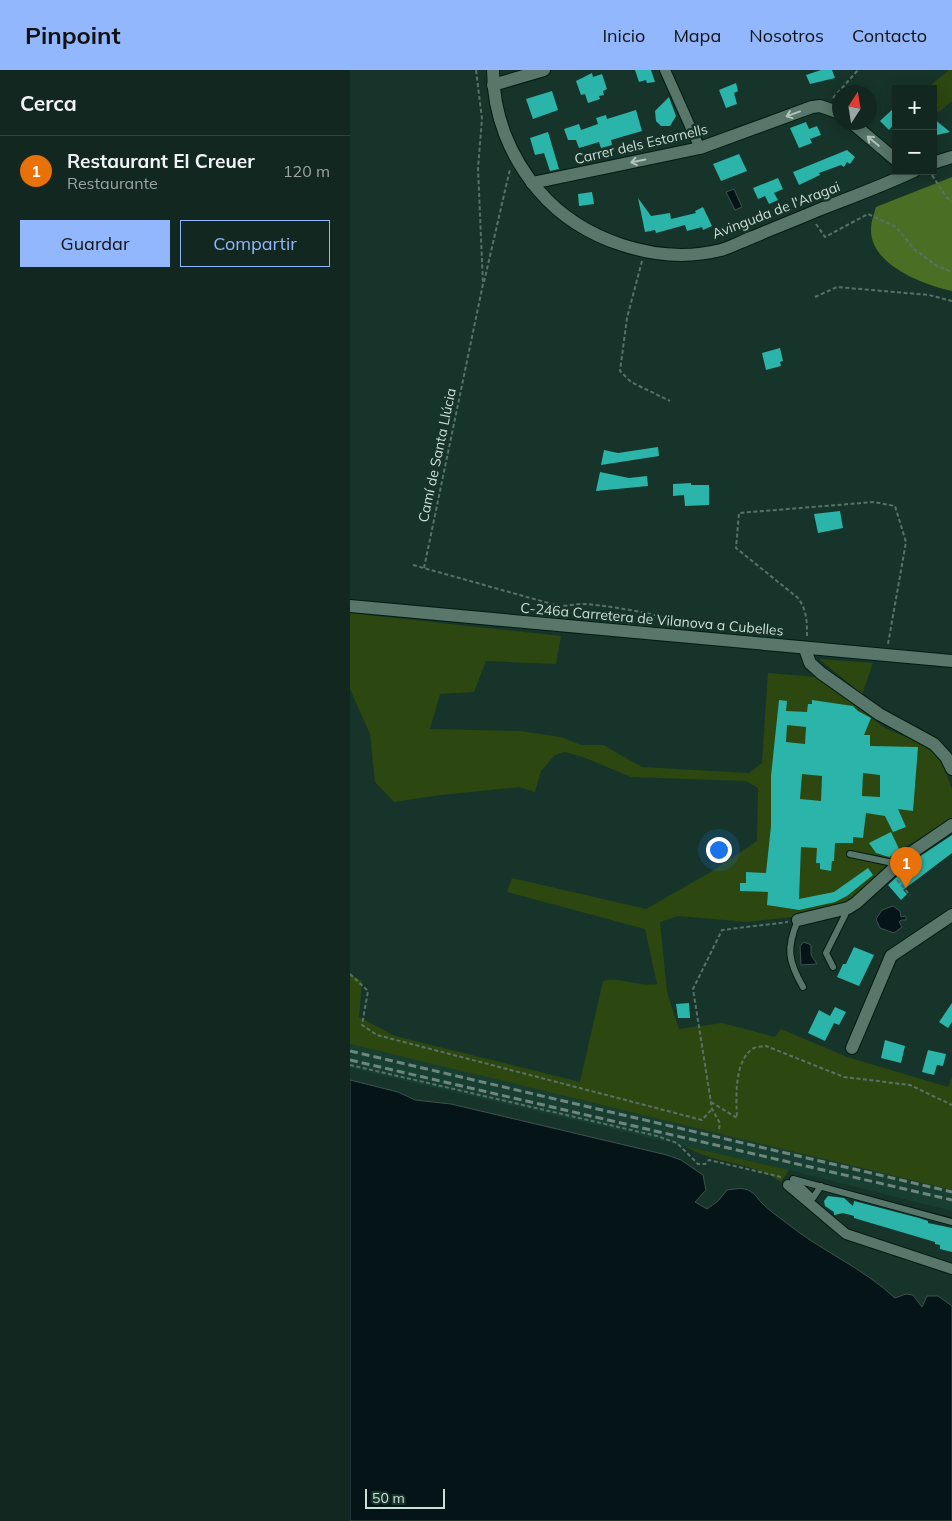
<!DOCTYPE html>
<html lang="es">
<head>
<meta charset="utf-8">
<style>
  body { margin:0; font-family:Mulish,sans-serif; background:#1a2f29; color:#f1f3f6 }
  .controls { position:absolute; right:15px; top:15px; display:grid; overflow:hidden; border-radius:0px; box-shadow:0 2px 12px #0003 }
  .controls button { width:45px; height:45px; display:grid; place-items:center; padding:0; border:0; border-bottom:1px solid #30443e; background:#112720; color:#f1f3f6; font:25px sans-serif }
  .compass { position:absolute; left:482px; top:15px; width:45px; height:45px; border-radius:50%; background:#112720; box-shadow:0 2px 12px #0003; rotate:12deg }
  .scale { position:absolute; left:15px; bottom:12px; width:80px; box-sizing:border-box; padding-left:5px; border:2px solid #cdded7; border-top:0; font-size:14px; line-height:18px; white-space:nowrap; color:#cdded7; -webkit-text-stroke:4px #17342a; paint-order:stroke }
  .you { position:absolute; left:368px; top:779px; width:18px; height:18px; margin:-12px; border:4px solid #fff; border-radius:50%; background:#1a73e8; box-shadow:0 0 0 8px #1a73e833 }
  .badge { display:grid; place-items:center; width:32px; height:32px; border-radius:50%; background:#92b7fd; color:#fff; font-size:16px; font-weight:700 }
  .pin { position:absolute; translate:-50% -41px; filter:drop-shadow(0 1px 2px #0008) }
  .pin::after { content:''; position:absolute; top:26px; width:18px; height:15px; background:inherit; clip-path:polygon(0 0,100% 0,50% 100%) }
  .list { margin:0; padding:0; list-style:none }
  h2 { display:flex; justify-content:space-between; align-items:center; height:65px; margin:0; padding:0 20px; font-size:21px }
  h2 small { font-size:16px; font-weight:400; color:#9ca5a5 }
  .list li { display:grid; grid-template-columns:32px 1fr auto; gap:15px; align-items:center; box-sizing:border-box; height:70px; padding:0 20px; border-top:1px solid #30443e }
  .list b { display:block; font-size:19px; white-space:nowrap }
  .list p { margin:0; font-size:16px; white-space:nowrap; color:#9ca5a5 }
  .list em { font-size:16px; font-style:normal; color:#9ca5a5 }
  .actions { display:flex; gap:10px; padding:15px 20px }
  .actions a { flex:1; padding:11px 0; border:1px solid #92b7fd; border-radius:0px; text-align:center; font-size:18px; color:#92b7fd }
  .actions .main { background:#92b7fd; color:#111 }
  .map { position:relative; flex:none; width:602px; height:1451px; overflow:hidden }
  header { display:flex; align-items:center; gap:30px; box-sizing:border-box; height:70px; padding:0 25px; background:#92b7fd; color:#111 }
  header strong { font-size:24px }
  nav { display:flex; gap:28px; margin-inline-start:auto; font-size:18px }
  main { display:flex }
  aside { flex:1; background:#112720 }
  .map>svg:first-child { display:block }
  .built { fill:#173e31 }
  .green { fill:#2d4710 }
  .forest { fill:#4a6e23 }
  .water { fill:#051517; stroke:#415151 }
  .building { fill:#2bb4aa; fill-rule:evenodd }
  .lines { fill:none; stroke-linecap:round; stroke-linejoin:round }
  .service-casing { stroke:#001b13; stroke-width:8 }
  .pedestrian-casing { stroke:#001b13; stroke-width:12 }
  .minor-casing { stroke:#001b13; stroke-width:14 }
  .secondary-casing { stroke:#001b13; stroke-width:14 }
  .path { stroke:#597269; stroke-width:2; stroke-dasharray:4 2.5; stroke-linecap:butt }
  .service { stroke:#58766a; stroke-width:6 }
  .pedestrian { stroke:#58766a; stroke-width:10 }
  .minor { stroke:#58766a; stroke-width:12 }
  .secondary { stroke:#58766a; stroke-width:12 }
  .rail { stroke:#6e867d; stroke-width:3; stroke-dasharray:8 4; stroke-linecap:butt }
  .oneway { stroke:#b0c4bc }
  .labels { text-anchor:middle; stroke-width:5; stroke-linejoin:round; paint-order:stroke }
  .street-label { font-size:14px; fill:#cdded7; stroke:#17342a }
</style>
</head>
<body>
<header>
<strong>Pinpoint</strong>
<nav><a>Inicio</a><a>Mapa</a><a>Nosotros</a><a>Contacto</a></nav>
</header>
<main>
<aside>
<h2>Cerca<small></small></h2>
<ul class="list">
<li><span class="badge" style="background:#e8710a">1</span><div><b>Restaurant El Creuer</b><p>Restaurante</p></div><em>120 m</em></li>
</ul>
<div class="actions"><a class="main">Guardar</a><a>Compartir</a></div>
</aside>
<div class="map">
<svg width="602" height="1451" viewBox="0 0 602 1451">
  <rect width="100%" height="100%" fill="#17342a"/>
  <polygon class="built" points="0,974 602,1120 602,1141 439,1100 0,998"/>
  <g class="green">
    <polygon points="599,0 602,0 602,31 589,42 583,38 583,19 576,19"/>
    <path d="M0,543l211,23 -5,28 -70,-3 -12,31 -34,2 -10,35 90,2 41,6 20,8h22l39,22 107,6 13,-10 6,-90 49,4 68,51 47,20 7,7 13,34v30l-47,28 -57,56 -47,13 -54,6 -69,-6 -18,6 7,70 12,37 43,-6 53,14 6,-8 66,28 101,30 4,-10v113l-602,-146v-70l12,7 -3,36 36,19 185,46 23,-101c15,-5 35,6 54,3l-12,-55 -138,-37 5,-14 134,31 63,-36 48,-32 1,-53 -12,-7 -115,-4 -48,-20 -18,-5 -10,3 -14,16 -6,21 -16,-5 -78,8 -47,7 -19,-20 -5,-48 -20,-45z"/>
    <polygon points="469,589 523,593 512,624"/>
    <path d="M335,1076l104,24 -8,12c-30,-21 -65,-17 -96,-36z"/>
  </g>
  <path class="forest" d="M602,107v114c-28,-6 -82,-26 -81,-62 0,-7 3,-15 5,-22z"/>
  <g class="water">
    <polygon points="384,119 392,137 385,140 376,122"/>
    <polygon points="543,836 550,841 551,847 556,846 556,850 551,850 549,852 552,857 544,863 530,858 526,849 532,840"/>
    <polygon points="454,872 461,875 461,885 467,894 451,895 450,876"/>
    <path d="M0,1010l48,12 17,8 36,4 216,51 14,5 22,15 3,15 -11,12 12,7 11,-8 9,-11c8,-1 16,-3 23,1 6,3 8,9 13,13 6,6 14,12 21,17 35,29 78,46 111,77l11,-4 7,1 9,12 5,-11h11l14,10v215h-602z"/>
  </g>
  <g class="building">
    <polygon points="285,0 301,0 305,12 297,13 296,10 289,12"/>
    <polygon points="471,0 482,0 485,8 460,14 456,5"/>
    <polygon points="242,3 243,7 252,4 257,19 253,21 254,25 249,26 250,29 238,33 235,24 231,25 226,11"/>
    <polygon points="386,13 388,21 384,23 387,34 376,38 369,20"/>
    <polygon points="202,21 208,40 183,49 176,29"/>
    <polygon points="319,27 326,46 320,56 311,56 306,51 305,41"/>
    <polygon points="546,36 546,52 539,60 530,51"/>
    <polygon points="286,40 292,61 261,70 262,75 251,78 249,72 229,78 226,70 218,70 214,59 229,54 231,60 248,54 246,48 256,45 257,49"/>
    <polygon points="583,48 594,57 600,62 583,66"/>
    <polygon points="456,52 459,59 467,56 471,65 460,69 462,73 449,78 440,58"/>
    <polygon points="198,62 209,99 200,101 194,83 185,85 180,68"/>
    <polygon points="497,80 505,87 500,94 497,92 494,97 491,95 469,103 470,105 449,115 443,102"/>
    <polygon points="389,84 397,101 371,111 363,94"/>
    <polygon points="428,108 433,119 424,123 428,130 419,134 415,126 408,129 403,118"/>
    <polygon points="242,122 244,134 229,136 228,124"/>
    <polygon points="288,128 301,146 320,143 321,149 346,143 345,141 353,137 362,156 353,160 352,157 337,161 335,155 306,163 305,160 295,162"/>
    <polygon points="430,278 433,291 430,292 431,296 416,300 412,283"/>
    <polygon points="308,377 309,386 251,395 254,380 268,383"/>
    <polygon points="250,402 279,408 297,406 298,416 246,421"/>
    <polygon points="341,413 341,415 359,415 359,435 335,436 334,425 323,426 323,414"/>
    <polygon points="490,441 493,458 468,463 464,444"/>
    <path d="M429,630l8,1 -1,10 21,1 1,-8h4v-4l41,6 5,5 13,7 -7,17h6v11l48,1 -5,64 -15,-2 8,18 -13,5 -8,-16 -19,-3 -3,25 -10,-1v6h-18l-1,18h-2l-1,10 -11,-2v-6h-4l1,-15 -16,-1 -2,52 35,-7 34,-24 5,7 -26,21 -12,6 -36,8 -32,-5 1,-13 -28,-1v-8h6v-11l20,1 5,-47v-50zM437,655l19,2 -1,17 -19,-2zM513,703l17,2v22l-18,-1zM452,704l20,2 -1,25 -21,-2z"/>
    <polygon points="541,762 550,781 539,787 526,783 519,773"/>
    <polygon points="602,765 602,783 553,820 557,824 551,830 538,815 566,789"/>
    <polygon points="504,877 524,885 509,916 487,907 493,894 496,894"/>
    <polygon points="339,933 340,948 328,948 326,934"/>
    <polygon points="602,933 602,952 598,958 589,952"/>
    <polygon points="485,937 496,942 489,955 484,953 475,971 458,963 469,940 480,946"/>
    <polygon points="535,970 555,976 551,993 531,988"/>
    <polygon points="578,980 596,984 593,996 587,995 584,1005 572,1002"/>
    <polygon points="478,1126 494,1128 503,1136 504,1131 569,1148 578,1151 578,1153 602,1158 602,1182 590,1179 590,1175 585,1174 585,1172 504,1148 504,1146 493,1143 484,1145 484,1142 475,1136 474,1131"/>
  </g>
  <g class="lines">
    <g class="service-casing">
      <g id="service">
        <polyline points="500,784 548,794"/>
        <path d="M448,850c-12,28 -10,41 5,67"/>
        <polyline points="483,897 476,883 498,839"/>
        <polyline points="443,1109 602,1152"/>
        <polyline points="444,1110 463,1128 471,1116"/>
      </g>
    </g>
    <g class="pedestrian-casing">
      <g id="pedestrian">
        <polyline points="315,0 348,74"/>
        <polyline points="438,1115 496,1164 602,1199"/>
      </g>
    </g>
    <g class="minor-casing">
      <g id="minor">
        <path d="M143,0c0,45 17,87 46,121 42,49 118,75 182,59 11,-3 21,-9 32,-13 21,-9 42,-17 63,-26 33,-13 66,-25 98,-40"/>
        <polyline points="143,15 194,0"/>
        <polyline points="501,52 546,90"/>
        <polyline points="583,93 602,87"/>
        <polyline points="182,113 350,78 462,37 470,36 490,43"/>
        <polyline points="455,579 460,593 471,603 529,644 584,674 596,687 602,699"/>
        <polyline points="448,850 498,838 506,833 561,783 602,755"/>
        <polyline points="502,978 541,886 602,845"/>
      </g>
    </g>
    <g class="secondary-casing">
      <polyline id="secondary" points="0,536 602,591"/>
    </g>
    <g class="path">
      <polyline points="483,28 508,0"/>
      <polyline points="582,105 597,128 602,131"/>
      <polyline points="466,154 475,167 518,144 546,157 564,179 587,196 602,202"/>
      <polyline points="292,191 277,248 270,301 281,312 320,331"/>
      <polyline points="134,212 160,99"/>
      <polyline points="465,227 487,217 579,225 602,231"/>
      <path d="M63,495l146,41c8,0 16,-2 24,-2 14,0 89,11 96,20"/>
      <polyline points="74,498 133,214 128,98 132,49 126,0"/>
      <path d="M457,566c0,-14 0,-26 -9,-38l-62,-50 3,-35 135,-11 21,4 11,36 -18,102"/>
      <polyline points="547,810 560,825"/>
      <polyline points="0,904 18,921 12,955 27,965 352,1050 362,1039"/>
      <polyline points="0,995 307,1066 327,1073 348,1094 355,1094 359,1090 431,1107"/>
      <path d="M361,1032l26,16c-1,-20 -3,-59 17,-70 3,-2 9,-1 12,-2l78,31 66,8 42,20"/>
      <polyline points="369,1059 370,1053 362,1039 343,919 372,860 438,852"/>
    </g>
    <use href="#service" class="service"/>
    <use href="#pedestrian" class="pedestrian"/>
    <use href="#minor" class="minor"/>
    <use href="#secondary" class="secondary"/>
    <g class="rail">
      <polyline points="0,981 602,1122"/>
      <polyline points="0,990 602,1130"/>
    </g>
  </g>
  <defs><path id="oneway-shaft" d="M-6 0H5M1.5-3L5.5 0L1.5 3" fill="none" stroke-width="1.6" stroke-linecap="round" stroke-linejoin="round" transform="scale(1.25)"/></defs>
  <g class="oneway">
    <use href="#oneway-shaft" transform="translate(443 44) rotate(160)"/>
    <use href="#oneway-shaft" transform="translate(523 71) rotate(-140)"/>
    <use href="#oneway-shaft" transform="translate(288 91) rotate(168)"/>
  </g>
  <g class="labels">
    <g class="street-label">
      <text transform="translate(291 74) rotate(-13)" y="5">Carrer dels Estornells</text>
      <text transform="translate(426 140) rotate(-21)" y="5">Avinguda de l'Aragai</text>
      <text transform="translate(87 385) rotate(-78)" y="5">Camí de Santa Llúcia</text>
      <text transform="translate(302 549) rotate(5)" y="5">C-246a Carretera de Vilanova a Cubelles</text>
    </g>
  </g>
</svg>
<div class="controls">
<button>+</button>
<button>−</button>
</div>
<svg class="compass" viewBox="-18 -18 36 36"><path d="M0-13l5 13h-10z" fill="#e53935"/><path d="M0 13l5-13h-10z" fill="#9ca5a5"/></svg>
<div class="scale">50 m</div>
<div class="you"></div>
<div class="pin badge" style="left:556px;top:818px;background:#e8710a">1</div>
</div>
</main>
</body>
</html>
